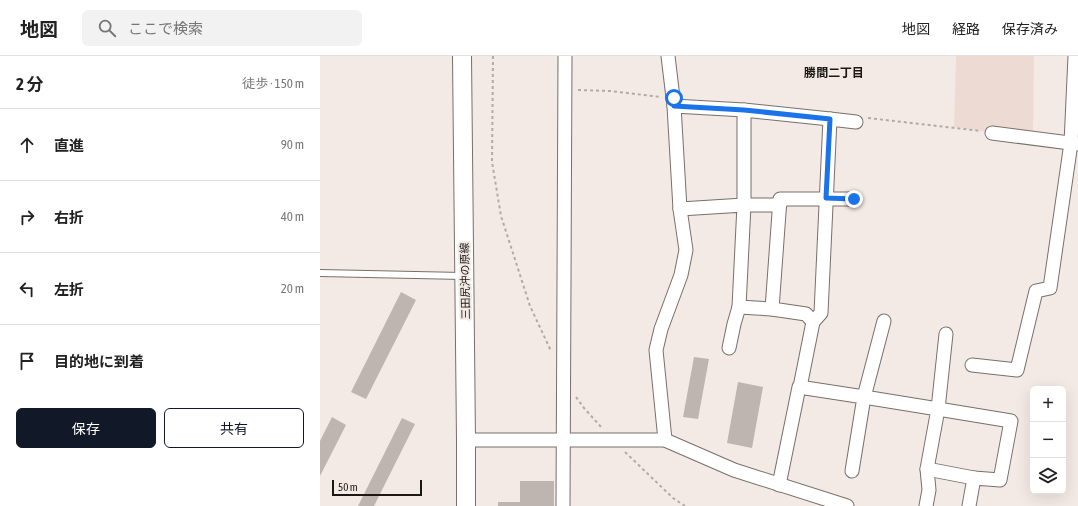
<!DOCTYPE html>
<html lang="ja">
<head>
<meta charset="utf-8">
<style>
  body { margin:0; font-family:"Asap Condensed","Noto Sans JP",sans-serif; background:#f2f2f2; color:#222 }
  .controls { position:absolute; right:12px; bottom:12px; display:grid; overflow:hidden; border-radius:6px; box-shadow:0 4px 16px #0002 }
  .controls button { width:36px; height:36px; display:grid; place-items:center; padding:0; border:0; border-bottom:1px solid #e0e0e0; background:#fff; color:#222; font:20px sans-serif }
  .scale { position:absolute; left:12px; bottom:10px; width:90px; box-sizing:border-box; padding-left:4px; border:2px solid #1a1715; border-top:0; font-size:11px; line-height:14px; white-space:nowrap; color:#1a1715; -webkit-text-stroke:3px #f4eae5; paint-order:stroke }
  .stop { position:absolute; width:12px; height:12px; margin:-9px; border:3px solid #1a73e8; border-radius:50%; background:#fff }
  .stop.end { background:#1a73e8; border-color:#fff; box-shadow:0 1px 4px #0008 }
  .list { margin:0; padding:0; list-style:none }
  h2 { display:flex; justify-content:space-between; align-items:center; height:52px; margin:0; padding:0 16px; font-size:17px }
  h2 small { font-size:13px; font-weight:400; color:#767676 }
  .list li { display:grid; grid-template-columns:26px 1fr auto; gap:12px; align-items:center; box-sizing:border-box; height:72px; padding:0 16px; border-top:1px solid #e0e0e0 }
  .list b { display:block; font-size:15px; white-space:nowrap }
  .list em { font-size:13px; font-style:normal; color:#767676 }
  .actions { display:flex; gap:8px; padding:12px 16px }
  .actions a { flex:1; padding:9px 0; border:1px solid #111827; border-radius:6px; text-align:center; font-size:14px; color:#111827 }
  .actions .main { background:#111827; color:#fff }
  .icon { flex:none; width:22px; height:22px; fill:none; stroke:currentColor; stroke-width:2; stroke-linecap:round; stroke-linejoin:round }
  .map { position:relative; flex:none; width:758px; height:450px; overflow:hidden }
  header { display:flex; align-items:center; gap:24px; box-sizing:border-box; height:56px; padding:0 20px; background:#fff; border-bottom:1px solid #e0e0e0 }
  header strong { font-size:19px }
  nav { display:flex; gap:22px; margin-inline-start:auto; font-size:14px }
  .search { width:280px; height:36px; background:#f2f2f2; display:flex; align-items:center; gap:10px; box-sizing:border-box; padding:0 14px; border-radius:6px; color:#767676; font-size:15px }
  main { display:flex }
  aside { flex:1; background:#fff }
  .map>svg:first-child { display:block }
  .built { fill:#eddbd3 }
  .building { fill:#beb4b0 }
  .lines { fill:none; stroke-linecap:round; stroke-linejoin:round }
  .lane-casing { stroke:#786f6b; stroke-width:8 }
  .street-casing { stroke:#786f6b; stroke-width:15 }
  .secondary-casing { stroke:#786f6b; stroke-width:20 }
  .path { stroke:#b2aaa6; stroke-width:2; stroke-dasharray:3 3; stroke-linecap:butt }
  .lane { stroke:#fff; stroke-width:6 }
  .street { stroke:#fff; stroke-width:13 }
  .secondary { stroke:#fff; stroke-width:18 }
  .route { stroke:#1a73e8; stroke-width:5 }
  .labels { text-anchor:middle; stroke-width:4; stroke-linejoin:round; paint-order:stroke }
  .street-label { font-size:11px; fill:#1a1715; stroke:#f4eae5 }
  .neighbourhood-label { font-size:12px; font-weight:bold; fill:#1a1715; stroke:#f4eae5 }
</style>
</head>
<body>
<header>
<strong>地図</strong>
<div class="search"><svg class="icon" aria-label="search" viewBox="0 0 24 24"><circle cx="10" cy="10" r="6"/><path d="M15 15l6 6"/></svg>ここで検索</div>
<nav><a>地図</a><a>経路</a><a>保存済み</a></nav>
</header>
<main>
<aside>
<h2>2 分<small>徒歩 · 150 m</small></h2>
<ul class="list">
<li><svg class="icon" aria-label="ahead" viewBox="0 0 24 24"><path d="M12 20V5M6 11l6-6 6 6"/></svg><div><b>直進</b></div><em>90 m</em></li>
<li><svg class="icon" aria-label="right" viewBox="0 0 24 24"><path d="M7 20v-9h11M14 6l5 5-5 5"/></svg><div><b>右折</b></div><em>40 m</em></li>
<li><svg class="icon" aria-label="left" viewBox="0 0 24 24"><path d="M17 20v-9H6M10 6l-5 5 5 5"/></svg><div><b>左折</b></div><em>20 m</em></li>
<li><svg class="icon" aria-label="arrive" viewBox="0 0 24 24"><path d="M6 21V4h12l-3 4 3 4H6"/></svg><div><b>目的地に到着</b></div></li>
</ul>
<div class="actions"><a class="main">保存</a><a>共有</a></div>
</aside>
<div class="map">
<svg width="758" height="450" viewBox="0 0 758 450">
  <rect width="100%" height="100%" fill="#f4eae5"/>
  <polygon class="built" points="636,0 714,0 713,83 634,71"/>
  <g class="building">
    <polygon points="81,236 96,244 46,343 31,336"/>
    <polygon points="374,301 389,303 378,363 363,361"/>
    <polygon points="418,326 443,331 432,392 407,387"/>
    <polygon points="12,361 26,369 0,420 0,385"/>
    <polygon points="82,362 95,368 54,450 38,450"/>
    <polygon points="200,425 234,425 234,450 178,450 178,446 200,446"/>
  </g>
  <g class="lines">
    <g class="lane-casing">
      <polyline id="lane" points="0,217 143,220"/>
    </g>
    <g class="street-casing">
      <g id="street">
        <polyline points="348,0 354,50"/>
        <polyline points="424,54 354,50 360,153 424,149 419,251 452,253"/>
        <polyline points="672,77 758,88"/>
        <polyline points="460,149 424,149 424,54 510,63"/>
        <polyline points="564,265 544,341 618,353 607,413 654,422"/>
        <polyline points="493,266 486,258 452,253 460,143 534,143"/>
        <polyline points="626,278 618,353 691,365 680,424 654,422 649,450"/>
        <polyline points="409,292 414,268 419,251"/>
        <polyline points="652,309 697,314 716,235 730,232 751,87 755,0"/>
        <polyline points="480,331 493,266 501,257 510,63 536,66"/>
        <polyline points="146,384 345,384 414,414 527,450"/>
        <polyline points="345,384 336,294 341,273 361,219 366,194 360,153"/>
        <polyline points="459,429 479,331 544,341 532,415"/>
        <polyline points="243,450 245,0"/>
        <polyline points="606,450 609,434 607,413"/>
      </g>
    </g>
    <g class="secondary-casing">
      <polyline id="secondary" points="142,0 146,384 146,450"/>
    </g>
    <g class="path">
      <polyline points="173,0 172,106 181,160 210,250 231,295"/>
      <polyline points="258,34 290,35 341,41"/>
      <polyline points="548,62 661,75"/>
      <polyline points="256,341 264,352 281,371"/>
      <polyline points="305,396 353,442 365,450"/>
    </g>
    <use href="#lane" class="lane"/>
    <use href="#street" class="street"/>
    <use href="#secondary" class="secondary"/>
  </g>
  <g class="lines">
    <polyline class="route" points="354,42 354,50 424,54 510,63 506,142 534,143"/>
  </g>
  <g class="labels">
    <g class="street-label">
      <text transform="translate(145 225) rotate(-91)" y="4">三田尻沖の原線</text>
    </g>
    <g class="neighbourhood-label">
      <text x="514" y="21">勝間二丁目</text>
    </g>
  </g>
</svg>
<div class="controls">
<button>+</button>
<button>−</button>
<button><svg class="icon" aria-label="layers" viewBox="0 0 24 24"><path d="M12 4l9 5-9 5-9-5zM3 14l9 5 9-5"/></svg></button>
</div>
<div class="scale">50 m</div>
<div class="stop" style="left:354px;top:42px"></div>
<div class="stop end" style="left:534px;top:143px"></div>
</div>
</main>
</body>
</html>
